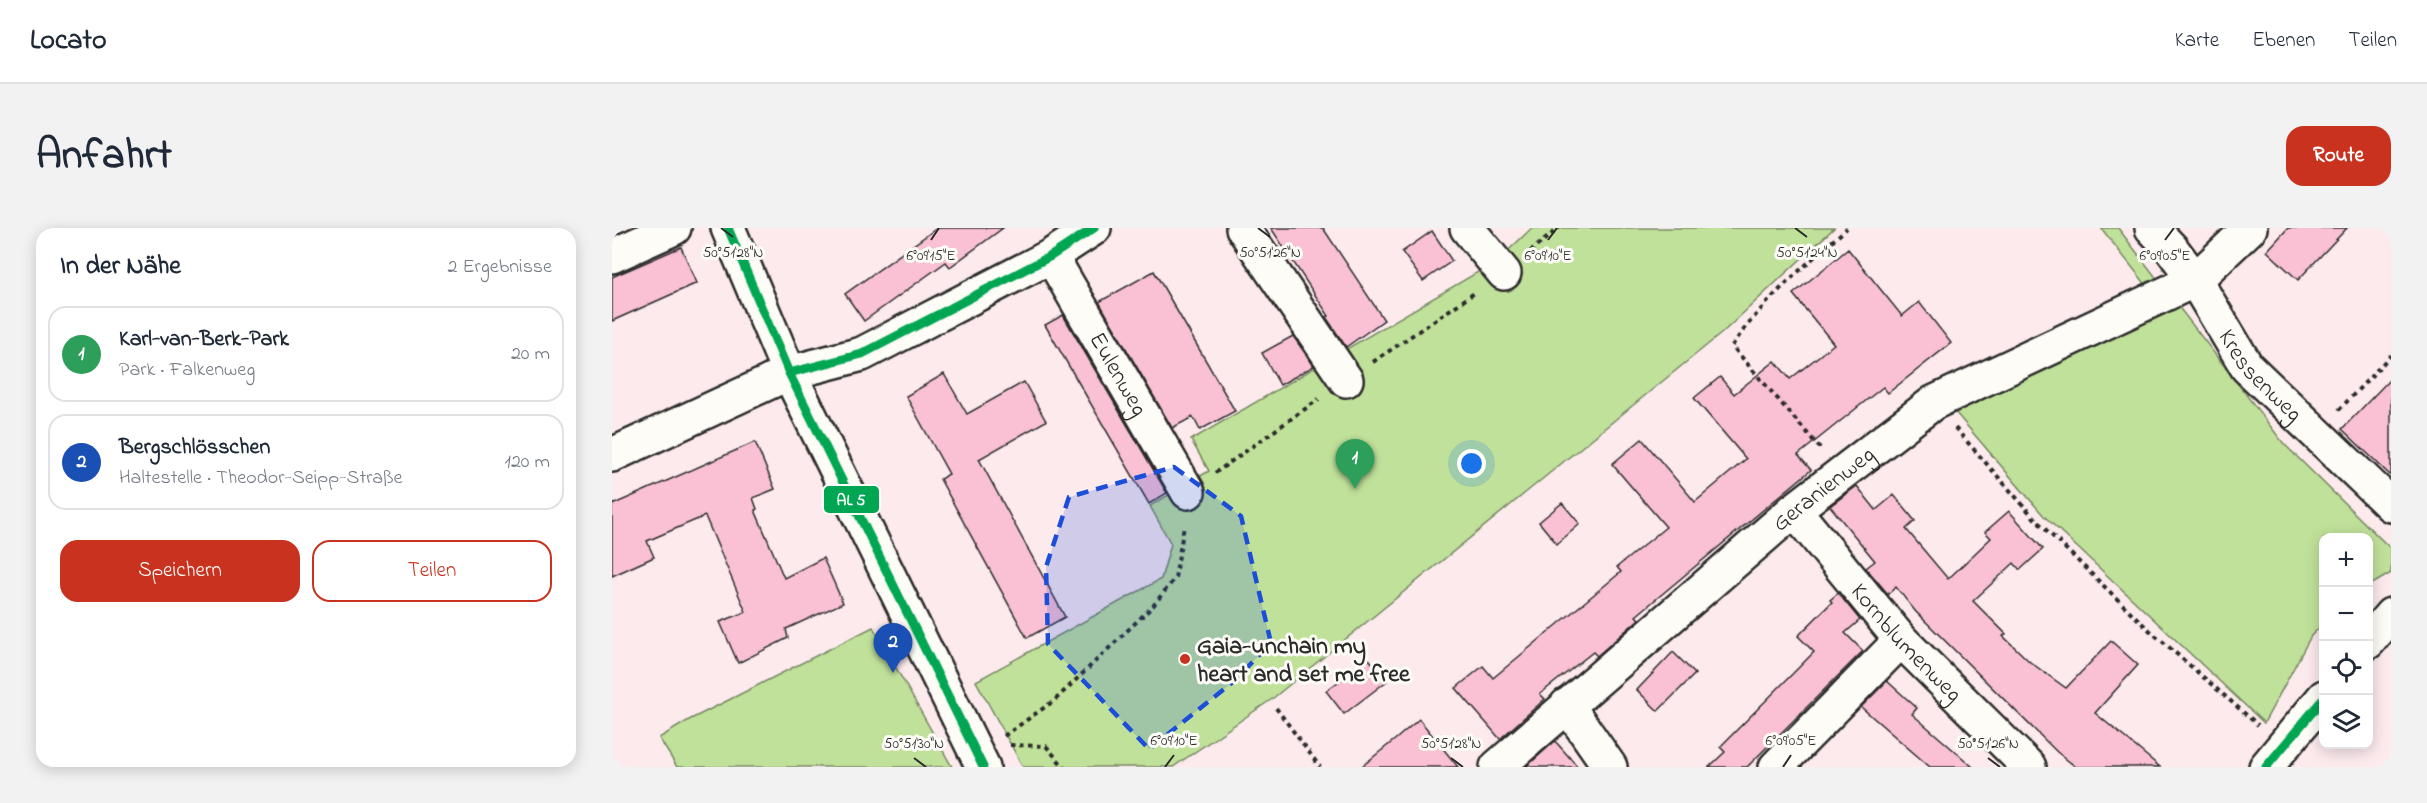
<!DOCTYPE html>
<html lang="de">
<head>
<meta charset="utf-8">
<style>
  body { margin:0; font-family:"Indie Flower",sans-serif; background:#f2f2f3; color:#1f2937 }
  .controls { position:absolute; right:18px; bottom:18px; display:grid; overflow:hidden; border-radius:12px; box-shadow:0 3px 15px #0003 }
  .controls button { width:54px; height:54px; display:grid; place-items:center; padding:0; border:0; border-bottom:2px solid #e0e1e3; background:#fff; color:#1f2937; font:30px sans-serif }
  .you { position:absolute; left:860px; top:236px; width:21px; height:21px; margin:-15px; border:4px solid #fff; border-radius:50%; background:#1a73e8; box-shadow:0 0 0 9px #1a73e833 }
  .badge { display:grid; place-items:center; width:39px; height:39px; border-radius:50%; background:#c8321e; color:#fff; font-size:20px; font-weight:700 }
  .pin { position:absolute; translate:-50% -50px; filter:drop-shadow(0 2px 3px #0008) }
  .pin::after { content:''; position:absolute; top:32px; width:21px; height:18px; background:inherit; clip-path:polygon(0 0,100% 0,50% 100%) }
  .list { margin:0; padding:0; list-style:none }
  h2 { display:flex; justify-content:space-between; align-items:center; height:78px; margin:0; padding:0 24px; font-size:26px }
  h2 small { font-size:20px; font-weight:400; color:#747a83 }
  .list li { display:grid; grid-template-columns:39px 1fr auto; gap:18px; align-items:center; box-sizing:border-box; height:96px; margin:0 12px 12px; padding:0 12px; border:2px solid #e0e1e3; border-radius:18px }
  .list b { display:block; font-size:22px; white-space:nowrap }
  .list p { margin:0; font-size:20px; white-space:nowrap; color:#747a83 }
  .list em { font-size:20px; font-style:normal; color:#747a83 }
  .actions { display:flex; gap:12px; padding:18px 24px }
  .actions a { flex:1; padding:14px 0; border:2px solid #c8321e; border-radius:18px; text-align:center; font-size:21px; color:#c8321e }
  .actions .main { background:#c8321e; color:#fff }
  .icon { flex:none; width:33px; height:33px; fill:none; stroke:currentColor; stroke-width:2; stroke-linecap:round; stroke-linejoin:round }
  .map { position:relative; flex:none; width:1779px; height:539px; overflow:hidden; border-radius:18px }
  header { display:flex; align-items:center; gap:36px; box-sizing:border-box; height:84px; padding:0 30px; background:#fff; border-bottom:2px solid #e0e1e3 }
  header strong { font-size:28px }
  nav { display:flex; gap:33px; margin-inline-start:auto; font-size:21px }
  .intro { display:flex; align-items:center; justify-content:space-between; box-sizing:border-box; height:144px; padding:0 36px }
  h1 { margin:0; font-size:42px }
  .button { padding:15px 27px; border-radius:18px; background:#c8321e; color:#fff; font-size:21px; font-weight:700 }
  main { display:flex; gap:36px; padding:0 36px }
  aside { flex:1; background:#fff; border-radius:18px; box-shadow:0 3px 15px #0003 }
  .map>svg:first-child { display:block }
  .green { fill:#c0e19a; stroke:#768662; stroke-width:1.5 }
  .building { fill:#fac1d5; stroke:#2b2b2b; stroke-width:1.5 }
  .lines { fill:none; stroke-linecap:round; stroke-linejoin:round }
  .street-casing { stroke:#2b2b2b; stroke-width:38 }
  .secondary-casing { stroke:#2b2b2b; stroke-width:38 }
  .path { stroke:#2b2b2b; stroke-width:4; stroke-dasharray:4.5 4.5; stroke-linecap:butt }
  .street { stroke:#fdfcf7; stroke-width:33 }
  .secondary { stroke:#fdfcf7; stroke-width:33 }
  .bus-1-casing { stroke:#fdfcf7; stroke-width:14 }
  .bus-1 { stroke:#00a651; stroke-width:9 }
  .marked { fill:#1d4ed8; fill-opacity:0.2; stroke:#1d4ed8; stroke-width:4.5; stroke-dasharray:12 8; stroke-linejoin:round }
  .ticks { fill:none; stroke:#2b2b2b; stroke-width:2 }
  .poi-dot { fill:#c8321e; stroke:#fdfcf7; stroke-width:2 }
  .labels { text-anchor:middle; stroke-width:6; stroke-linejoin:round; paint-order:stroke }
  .street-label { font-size:24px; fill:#2b2b2b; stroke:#fdfcf7 }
  .poi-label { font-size:24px; font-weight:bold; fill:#2b2b2b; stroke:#fdfcf7; text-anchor:start }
  .ticks-label { font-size:15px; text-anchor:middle; fill:#2b2b2b; stroke:#fdfcf7; stroke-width:6; stroke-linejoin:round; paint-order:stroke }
  .line-badge { stroke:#fdfcf7; stroke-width:2 }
  .badge-label { font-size:16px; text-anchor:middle; font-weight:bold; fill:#fff }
</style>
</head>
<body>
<header>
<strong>Locato</strong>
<nav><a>Karte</a><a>Ebenen</a><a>Teilen</a></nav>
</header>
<div class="intro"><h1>Anfahrt</h1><a class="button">Route</a></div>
<main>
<aside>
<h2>In der Nähe<small>2 Ergebnisse</small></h2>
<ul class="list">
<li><span class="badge" style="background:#2e9e5b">1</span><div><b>Karl-van-Berk-Park</b><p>Park · Falkenweg</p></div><em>20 m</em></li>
<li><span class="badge" style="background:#1a4fb4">2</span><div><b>Bergschlösschen</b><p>Haltestelle · Theodor-Seipp-Straße</p></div><em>120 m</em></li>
</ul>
<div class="actions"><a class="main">Speichern</a><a>Teilen</a></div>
</aside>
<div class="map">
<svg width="1779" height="539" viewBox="0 0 1779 539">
  <rect width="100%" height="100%" fill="#fceaed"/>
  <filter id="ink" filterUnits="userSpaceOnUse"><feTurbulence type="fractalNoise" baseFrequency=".0167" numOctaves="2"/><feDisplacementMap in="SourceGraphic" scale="12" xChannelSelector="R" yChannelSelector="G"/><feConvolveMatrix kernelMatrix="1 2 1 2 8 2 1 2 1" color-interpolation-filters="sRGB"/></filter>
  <g filter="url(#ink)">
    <g class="green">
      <polygon points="920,0 1222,0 1110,105 1025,174 660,471 561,539 411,539 364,453 549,351 559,316 538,278 597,243 579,212 885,33"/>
      <polygon points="1489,0 1506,0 1672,216 1779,321 1779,345 1757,358 1756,310 1712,310 1711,396 1699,408 1652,495 1432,288 1332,171 1547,73"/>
      <polygon points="261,399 340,539 65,539 47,510 77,492"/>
    </g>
    <g class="building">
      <polygon points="325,0 391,0 338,39 334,34 252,93 233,66"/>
      <polygon points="659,0 711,0 772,92 734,119 714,89 717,88"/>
      <polygon points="1676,0 1735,0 1686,52 1655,23"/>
      <polygon points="820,3 840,33 811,53 790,24"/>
      <polygon points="69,19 85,55 0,93 0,49"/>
      <polygon points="1236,21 1290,88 1307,74 1339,115 1276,165 1271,159 1186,227 1199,242 1037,377 1024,388 1027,391 985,428 981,424 928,466 933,471 888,511 844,460 871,438 881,450 1009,344 1005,339 1054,299 1000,236 1030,211 1083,274 1134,231 1082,170 1108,149 1122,166 1163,133 1178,151 1222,116 1181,66"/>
      <polygon points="542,43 623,183 588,202 581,189 560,200 487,74"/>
      <polygon points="451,87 555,265 537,276 433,97"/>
      <polygon points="681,108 702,138 668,157 650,125"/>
      <polygon points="332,146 355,186 412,154 434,193 367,231 453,389 415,410 328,251 337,246 294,168"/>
      <polygon points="1779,150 1779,248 1730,201"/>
      <polygon points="143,214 163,261 141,270 145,281 143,282 172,350 211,330 231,375 174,401 176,410 126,435 108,394 134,384 93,288 35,313 42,329 0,348 0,277"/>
      <polygon points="1245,258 1264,282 1282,267 1303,293 1294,301 1336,351 1379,310 1373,304 1397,283 1431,321 1408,342 1402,335 1361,373 1394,406 1391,408 1418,434 1454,460 1499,413 1526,437 1483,485 1548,539 1464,539 1445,524 1304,384 1284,359 1276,366 1254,340 1263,333 1218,278"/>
      <polygon points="950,275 968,296 945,316 927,294"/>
      <polygon points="1226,365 1248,392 1233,405 1251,423 1135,539 1097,539 1113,524 1108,519 1202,424 1186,408 1220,374 1218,372"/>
      <polygon points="1061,424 1083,446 1046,483 1025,462"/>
      <polygon points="757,431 775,453 732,486 714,463"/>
      <polygon points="1275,453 1305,480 1300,486 1361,539 1318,539 1249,479"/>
      <polygon points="807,491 846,539 749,539 785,510"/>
      <polygon points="943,513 966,539 914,539"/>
    </g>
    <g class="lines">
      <g class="street-casing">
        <g id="street">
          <polyline points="631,0 734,152"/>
          <polyline points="855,0 892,45"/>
          <path id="s1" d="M1540,0l19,20 24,32 52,87 144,138"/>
          <polyline points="0,28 62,0"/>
          <path id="s2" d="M439,28l137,236"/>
          <polyline points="0,227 177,145 250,126 439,28 482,0"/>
          <path id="s3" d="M1182,282l107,130 128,127"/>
          <polyline points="1756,414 1779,387"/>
          <polyline points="955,477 998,539"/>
          <path id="s4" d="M885,539l297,-257 139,-107 262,-123 55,-52"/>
          <polyline points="1164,539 1289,412"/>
          <polyline points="1654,539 1712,469"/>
        </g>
      </g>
      <g class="secondary-casing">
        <polyline id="secondary" points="116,0 177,145 371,539"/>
      </g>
      <g class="path">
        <polyline points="918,24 947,0"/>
        <polyline points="761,134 864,64"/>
        <polyline points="1727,182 1779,127"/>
        <polyline points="1343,200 1426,294 1535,400 1646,497"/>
        <path d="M1208,220l-88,-102c31,-46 75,-82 115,-118"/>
        <polyline points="603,245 707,171"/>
        <polyline points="664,480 708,539"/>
        <polyline points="392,508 443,472 541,378 563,350 572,298"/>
        <polyline points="398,517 434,518 452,539"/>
      </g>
      <use href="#street" class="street"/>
      <use href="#secondary" class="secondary"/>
      <g class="bus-1-casing">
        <g id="bus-1">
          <polyline points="116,0 177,145 371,539"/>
          <polyline points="177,145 250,126 439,28 482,0"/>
          <polyline points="1654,539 1712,470"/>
        </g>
      </g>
      <use href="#bus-1" class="bus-1"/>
    </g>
  </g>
  <path class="marked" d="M562,239l67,49 30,127 -38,39 -84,67 -101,-105 -2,-77 23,-70z"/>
  <path class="ticks" d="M109,0l12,9M646,0l12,9M1183,0l12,9M319,12l8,-12M936,12l9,-12M1553,12l9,-12M302,530l12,9M839,530l12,9M1376,530l12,9M553,539l9,-12M1171,539l8,-12"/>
  <circle class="poi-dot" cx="573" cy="431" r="6"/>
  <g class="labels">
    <g class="street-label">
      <text dy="8" stroke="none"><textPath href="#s1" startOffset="184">Kressenweg</textPath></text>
      <text dy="8" stroke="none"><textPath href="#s2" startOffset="136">Eulenweg</textPath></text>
      <text dy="8" stroke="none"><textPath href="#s4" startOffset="429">Geranienweg</textPath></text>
      <text dy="8" stroke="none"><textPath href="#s3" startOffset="174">Kornblumenweg</textPath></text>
    </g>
    <g class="poi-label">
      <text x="585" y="425">Gaia-unchain my<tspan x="585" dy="28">heart and set me free</tspan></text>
    </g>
  </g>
  <g class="ticks-label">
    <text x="121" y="29">50°51'28"N</text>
    <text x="658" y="29">50°51'26"N</text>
    <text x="1195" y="29">50°51'24"N</text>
    <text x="319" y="32">6°09'15"E</text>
    <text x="936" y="32">6°09'10"E</text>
    <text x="1553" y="32">6°09'05"E</text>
    <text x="562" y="517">6°09'10"E</text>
    <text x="1179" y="517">6°09'05"E</text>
    <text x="302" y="520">50°51'30"N</text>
    <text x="839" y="520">50°51'28"N</text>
    <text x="1376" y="520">50°51'26"N</text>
  </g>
  <rect class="line-badge" x="211" y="257" width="57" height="29" rx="6" fill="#00a651"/>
  <g class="badge-label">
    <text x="239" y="277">AL 5</text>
  </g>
</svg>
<div class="controls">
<button>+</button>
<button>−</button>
<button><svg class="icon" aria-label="locate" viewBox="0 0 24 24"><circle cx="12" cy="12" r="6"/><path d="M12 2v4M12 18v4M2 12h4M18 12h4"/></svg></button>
<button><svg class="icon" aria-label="layers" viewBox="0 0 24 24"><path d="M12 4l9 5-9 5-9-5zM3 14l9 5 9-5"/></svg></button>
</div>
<div class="you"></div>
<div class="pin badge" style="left:743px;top:261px;background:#2e9e5b">1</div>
<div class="pin badge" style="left:281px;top:445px;background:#1a4fb4">2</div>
</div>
</main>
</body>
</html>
